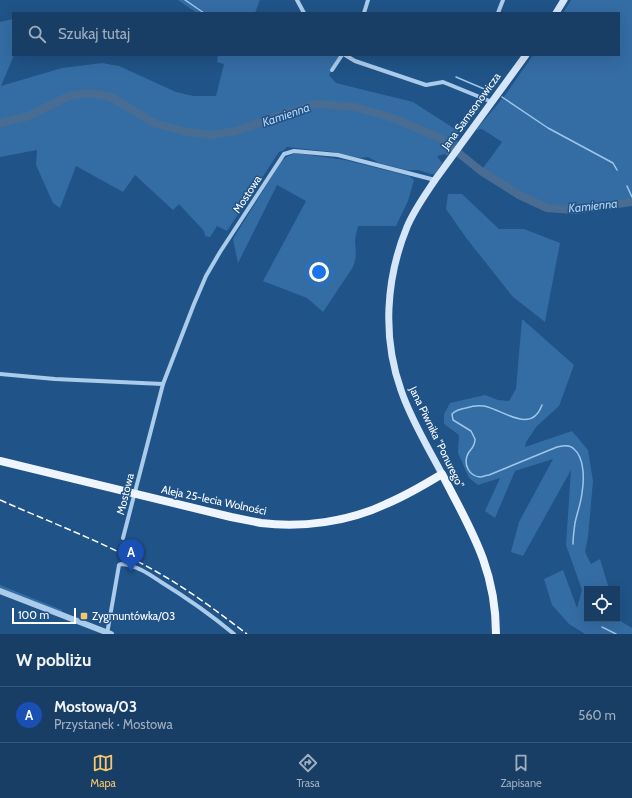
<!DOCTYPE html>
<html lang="pl">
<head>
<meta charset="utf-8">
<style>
  body { margin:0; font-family:Cabin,sans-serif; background:#21456b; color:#f1f3f6 }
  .controls { position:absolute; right:12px; bottom:12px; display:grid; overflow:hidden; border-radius:0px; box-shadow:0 4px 16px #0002 }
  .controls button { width:36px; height:36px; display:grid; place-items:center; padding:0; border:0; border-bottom:1px solid #365779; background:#183e65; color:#f1f3f6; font:20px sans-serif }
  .scale { position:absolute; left:12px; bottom:10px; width:64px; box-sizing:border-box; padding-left:4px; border:2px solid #fff; border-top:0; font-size:11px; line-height:14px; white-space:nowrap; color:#fff; -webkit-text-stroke:3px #205387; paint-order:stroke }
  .you { position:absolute; left:319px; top:272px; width:14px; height:14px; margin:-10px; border:3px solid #fff; border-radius:50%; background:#1a73e8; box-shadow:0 0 0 6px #1a73e833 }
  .badge { display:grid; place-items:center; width:26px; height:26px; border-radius:50%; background:#f7c76b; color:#fff; font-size:13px; font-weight:700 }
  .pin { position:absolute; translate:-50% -33px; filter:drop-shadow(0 1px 2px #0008) }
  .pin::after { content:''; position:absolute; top:21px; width:14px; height:12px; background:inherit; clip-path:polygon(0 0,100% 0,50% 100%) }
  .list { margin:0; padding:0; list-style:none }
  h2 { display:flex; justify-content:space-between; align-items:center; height:52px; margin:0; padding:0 16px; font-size:17px }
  h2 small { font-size:13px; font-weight:400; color:#9faebf }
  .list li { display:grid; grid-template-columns:26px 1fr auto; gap:12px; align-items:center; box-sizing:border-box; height:56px; padding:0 16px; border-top:1px solid #365779 }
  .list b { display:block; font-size:15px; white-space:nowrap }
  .list p { margin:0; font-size:13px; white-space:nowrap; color:#9faebf }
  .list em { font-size:13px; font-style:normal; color:#9faebf }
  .icon { flex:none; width:22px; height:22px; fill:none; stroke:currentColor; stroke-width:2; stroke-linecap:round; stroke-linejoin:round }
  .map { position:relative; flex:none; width:632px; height:634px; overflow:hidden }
  .search { position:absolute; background:#183e65; box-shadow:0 4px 16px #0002; left:12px; right:12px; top:12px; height:44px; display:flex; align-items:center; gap:10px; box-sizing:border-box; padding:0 14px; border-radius:0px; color:#9faebf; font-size:15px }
  .sheet { height:108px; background:#183e65 }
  nav { display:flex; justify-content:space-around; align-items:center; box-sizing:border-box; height:56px; border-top:1px solid #365779; background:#183e65; font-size:11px; color:#9faebf }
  nav a { display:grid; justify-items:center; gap:2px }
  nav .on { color:#f7c76b }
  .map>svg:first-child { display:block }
  .green { fill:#346da4 }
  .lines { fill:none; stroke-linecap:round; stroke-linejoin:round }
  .stream { stroke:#9ec6eb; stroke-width:1.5 }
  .river { stroke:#496d92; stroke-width:8 }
  .minor { stroke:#aacbea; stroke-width:4 }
  .tertiary { stroke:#aacbea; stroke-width:6 }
  .secondary { stroke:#d5e6f8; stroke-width:7 }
  .primary { stroke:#eef5fe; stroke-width:8 }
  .rail { stroke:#fff; stroke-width:1.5; stroke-dasharray:7 3; stroke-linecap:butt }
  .poi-dot { fill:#f7c76b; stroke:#205387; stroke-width:1.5 }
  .labels { text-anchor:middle; stroke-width:3; stroke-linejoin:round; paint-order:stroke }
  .street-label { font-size:11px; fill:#fff; stroke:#205387 }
  .poi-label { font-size:11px; fill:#fff; stroke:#205387; text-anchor:start }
  .water-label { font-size:12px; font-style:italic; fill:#b6d4f1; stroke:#205387 }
</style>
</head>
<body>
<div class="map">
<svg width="632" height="634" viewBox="0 0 632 634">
  <rect width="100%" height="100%" fill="#205387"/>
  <g class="green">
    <polygon points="178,0 260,0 255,13 197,13"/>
    <polygon points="571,0 632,0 632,202 574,210 547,208 519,195 481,171 502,142 482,129 476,130 506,94 533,55 619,55 619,13 563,13"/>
    <polygon points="13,19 14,55 1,86 62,68 102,63 119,66 176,92 193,96 216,96 224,64 217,62 218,55 342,55 329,75 336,83 413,102 458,131 453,138 458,142 447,156 445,154 437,156 442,163 435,174 431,174 418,170 406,170 379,163 368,157 360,158 333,152 287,147 283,151 279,152 227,231 217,226 210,237 205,236 204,231 179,204 173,210 135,175 123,192 76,166 60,208 53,203 36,165 37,150 0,157 0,22"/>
    <path d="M296,153l49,7 64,16 5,4 -6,21 -12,25h-38c-1,5 -3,11 -3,16 1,10 2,14 -2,25l-30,45 -16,-14 -44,-17 43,-80 -29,-16 -39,78 -5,-24 48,-77 5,-5z"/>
    <polygon points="448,194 462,194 499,229 524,229 560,243 545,322 513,297 467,239 446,209"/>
    <polygon points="522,319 574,365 559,406 537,426 526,442 525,447 572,431 588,450 593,481 588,537 585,552 591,564 600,559 609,589 587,589 587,619 617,619 632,628 632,634 585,634 569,624 552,605 544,579 563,570 577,608 582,590 566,545 571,470 523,556 511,552 519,522 553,459 515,471 495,518 485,511 500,478 478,485 469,478 458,453 459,435 444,424 444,414 450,403 485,395 498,400 509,401 516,389"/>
    <polygon points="0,585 62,610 62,612 0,588"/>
  </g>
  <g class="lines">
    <g class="stream">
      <polyline points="185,0 204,13"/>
      <polyline points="456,77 489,91"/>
      <polyline points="502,97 548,128 613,163 617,170"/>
      <polyline points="627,186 632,197"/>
      <path d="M542,405c-11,30 -38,5 -58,1 -7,-1 -12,0 -18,2 -6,1 -10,2 -14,6l1,6 18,11 4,8c0,10 -6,10 -8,17 -3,9 2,20 13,21 3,0 6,-2 9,-2l68,-28c5,-1 12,-3 17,2 11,9 10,32 8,44 -1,10 -5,20 -7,30 -1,7 -2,14 -2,21"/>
      <polyline points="602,627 616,634"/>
    </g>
    <polyline class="river" points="0,123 29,116 69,96 90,93 111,97 154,123 183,131 211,135 237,131 289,112 317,104 355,107 393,118 440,138 481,171 519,195 547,208 574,210 632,202"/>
    <g class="minor">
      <polyline points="297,0 304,13"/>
      <polyline points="364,13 368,0"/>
      <polyline points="498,13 503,0"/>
      <polyline points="345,55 355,61 426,85 443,82 492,102"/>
      <polyline points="332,70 342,55"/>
      <polyline points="0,374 55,379 163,384"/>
      <polyline points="123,538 163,384 194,304 206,276 220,252 284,154 294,151 338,155 435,180"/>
      <path d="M107,634l12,-69 2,-1c15,1 28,10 40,18 26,16 49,32 73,52"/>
    </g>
    <polyline class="tertiary" points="0,591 111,634"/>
    <g class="secondary">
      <polyline points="556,13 564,0"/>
      <path d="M442,474c-14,-27 -31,-54 -41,-84 -19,-53 -15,-112 6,-163 7,-17 18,-32 28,-47l91,-125"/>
    </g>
    <path class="primary" d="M0,461l231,56c10,2 20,4 30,6 41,5 87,-1 125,-19 19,-8 38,-19 56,-30 29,56 54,95 54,160"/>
    <path class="rail" d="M0,500c52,23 108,44 157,72 32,18 61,40 90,62"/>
  </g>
  <rect class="poi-dot" x="80" y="612" width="8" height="8" rx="2"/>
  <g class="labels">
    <g class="street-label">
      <text transform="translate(471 111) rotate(-54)" y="4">Jana Samsonowicza</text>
      <text transform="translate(247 194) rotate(-57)" y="4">Mostowa</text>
      <text transform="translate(437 437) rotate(64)" y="4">Jana Piwnika "Ponurego"</text>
      <text transform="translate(125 494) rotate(-76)" y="4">Mostowa</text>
      <text transform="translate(214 500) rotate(12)" y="4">Aleja 25-lecia Wolności</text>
    </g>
    <g class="poi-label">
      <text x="92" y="620">Zygmuntówka/03</text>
    </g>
    <g class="water-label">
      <text transform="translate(286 115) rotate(-19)" y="4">Kamienna</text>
      <text transform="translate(593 206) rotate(-6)" y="4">Kamienna</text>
    </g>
  </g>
</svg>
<div class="controls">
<button><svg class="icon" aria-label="locate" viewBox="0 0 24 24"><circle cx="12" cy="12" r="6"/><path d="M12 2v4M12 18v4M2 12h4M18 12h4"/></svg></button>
</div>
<div class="scale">100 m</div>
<div class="you"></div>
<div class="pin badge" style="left:131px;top:572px;background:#1a4fb4">A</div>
<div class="search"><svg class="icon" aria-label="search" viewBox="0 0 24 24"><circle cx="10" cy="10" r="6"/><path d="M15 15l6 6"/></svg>Szukaj tutaj</div>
</div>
<section class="sheet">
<h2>W pobliżu<small></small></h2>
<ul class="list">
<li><span class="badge" style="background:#1a4fb4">A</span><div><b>Mostowa/03</b><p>Przystanek · Mostowa</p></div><em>560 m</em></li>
</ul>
</section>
<nav>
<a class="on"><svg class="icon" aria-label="map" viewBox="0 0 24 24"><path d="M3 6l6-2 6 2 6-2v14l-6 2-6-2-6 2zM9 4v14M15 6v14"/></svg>Mapa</a>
<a><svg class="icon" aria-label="directions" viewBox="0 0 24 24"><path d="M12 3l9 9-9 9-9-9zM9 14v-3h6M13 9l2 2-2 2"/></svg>Trasa</a>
<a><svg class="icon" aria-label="saved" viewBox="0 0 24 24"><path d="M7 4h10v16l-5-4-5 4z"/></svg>Zapisane</a>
</nav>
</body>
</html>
